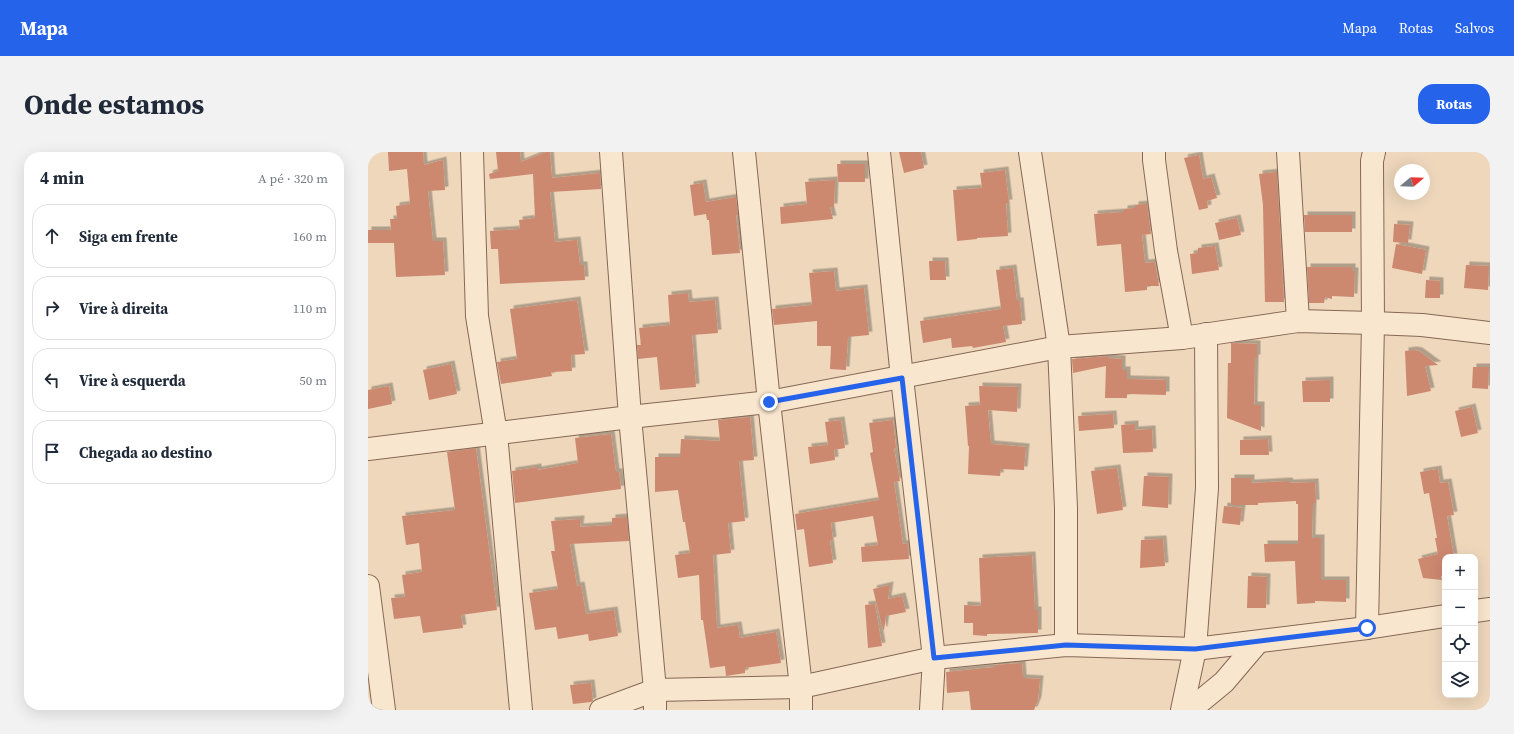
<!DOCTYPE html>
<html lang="pt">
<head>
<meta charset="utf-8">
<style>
  body { margin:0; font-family:"Source Serif 4",serif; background:#f2f2f3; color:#1f2937 }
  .controls { position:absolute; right:12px; bottom:12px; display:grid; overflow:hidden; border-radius:8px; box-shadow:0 4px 16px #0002 }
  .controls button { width:36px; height:36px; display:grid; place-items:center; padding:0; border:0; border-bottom:1px solid #e0e1e3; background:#fff; color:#1f2937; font:20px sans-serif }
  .compass { position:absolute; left:1026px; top:12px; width:36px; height:36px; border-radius:50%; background:#fff; box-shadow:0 4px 16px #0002; rotate:71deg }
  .stop { position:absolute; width:12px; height:12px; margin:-9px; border:3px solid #2563eb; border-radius:50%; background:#fff }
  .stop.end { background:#2563eb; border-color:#fff; box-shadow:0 1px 4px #0008 }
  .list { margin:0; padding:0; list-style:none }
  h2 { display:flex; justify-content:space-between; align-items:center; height:52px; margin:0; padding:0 16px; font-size:17px }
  h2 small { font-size:13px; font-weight:400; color:#747a83 }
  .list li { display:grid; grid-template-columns:26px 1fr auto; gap:12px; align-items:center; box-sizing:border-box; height:64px; margin:0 8px 8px; padding:0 8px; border:1px solid #e0e1e3; border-radius:16px }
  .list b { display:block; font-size:15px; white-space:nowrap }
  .list em { font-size:13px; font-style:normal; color:#747a83 }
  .icon { flex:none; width:22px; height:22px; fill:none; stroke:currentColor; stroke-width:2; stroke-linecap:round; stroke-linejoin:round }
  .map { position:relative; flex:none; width:1122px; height:558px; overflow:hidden; border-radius:16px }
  header { display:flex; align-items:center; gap:24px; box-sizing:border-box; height:56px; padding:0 20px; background:#2563eb; color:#fff }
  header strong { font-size:19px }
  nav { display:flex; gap:22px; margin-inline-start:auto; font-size:14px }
  .intro { display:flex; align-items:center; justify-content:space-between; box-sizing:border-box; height:96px; padding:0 24px }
  h1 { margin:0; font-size:28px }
  .button { padding:10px 18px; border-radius:16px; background:#2563eb; color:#fff; font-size:14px; font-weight:700 }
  main { display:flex; gap:24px; padding:0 24px }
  aside { flex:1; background:#fff; border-radius:16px; box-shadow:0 4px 16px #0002 }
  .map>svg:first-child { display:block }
  .building { fill:#cd8870; filter:url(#shadow) }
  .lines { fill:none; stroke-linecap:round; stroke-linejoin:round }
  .minor-casing { stroke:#866755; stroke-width:24 }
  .minor { stroke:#f9e6ce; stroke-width:22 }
  .route { stroke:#2563eb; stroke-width:5 }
</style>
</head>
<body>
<header>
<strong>Mapa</strong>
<nav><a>Mapa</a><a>Rotas</a><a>Salvos</a></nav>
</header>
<div class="intro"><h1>Onde estamos</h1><a class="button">Rotas</a></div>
<main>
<aside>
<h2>4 min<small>A pé · 320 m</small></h2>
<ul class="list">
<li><svg class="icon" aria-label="ahead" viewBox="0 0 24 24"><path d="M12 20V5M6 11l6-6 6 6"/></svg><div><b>Siga em frente</b></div><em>160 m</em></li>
<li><svg class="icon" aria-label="right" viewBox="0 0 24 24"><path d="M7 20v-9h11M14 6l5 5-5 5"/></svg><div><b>Vire à direita</b></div><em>110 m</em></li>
<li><svg class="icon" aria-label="left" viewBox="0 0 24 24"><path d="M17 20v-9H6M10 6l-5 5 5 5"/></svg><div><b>Vire à esquerda</b></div><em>50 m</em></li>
<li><svg class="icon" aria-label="arrive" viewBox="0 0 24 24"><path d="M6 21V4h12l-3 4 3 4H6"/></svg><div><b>Chegada ao destino</b></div></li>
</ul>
</aside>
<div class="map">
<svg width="1122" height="558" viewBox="0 0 1122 558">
  <defs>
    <filter id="shadow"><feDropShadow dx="3.5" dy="-3.5" stdDeviation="0" flood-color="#0004"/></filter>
  </defs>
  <rect width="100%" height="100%" fill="#eed7bb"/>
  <g class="building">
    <polygon points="20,0 55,0 56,13 75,8 77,38 60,39 65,89 75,89 77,123 28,125 26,91 0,91 0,78 23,78 22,67 29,67 28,54 42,52 39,17 21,19"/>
    <polygon points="128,0 152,0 153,10 178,0 182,0 184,26 232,21 233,37 182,40 187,90 209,88 212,113 216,113 217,128 132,132 130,97 123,97 122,79 152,77 151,68 167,66 165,22 122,27 121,22 130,19"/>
    <polygon points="531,0 553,0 556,16 536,21"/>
    <polygon points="831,3 835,27 843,25 849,46 839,49 840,56 831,58 816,6"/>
    <polygon points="469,12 497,12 497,30 470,30"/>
    <polygon points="637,18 641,51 638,51 640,84 609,86 609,87 589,89 585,38 614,36 612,21"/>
    <polygon points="909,20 916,150 897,150 895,53 891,22"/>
    <polygon points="467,28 466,55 462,55 465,67 413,72 412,55 439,52 437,30"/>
    <polygon points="335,31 338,50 368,45 370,63 368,63 372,101 344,103 341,68 339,68 338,62 326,64 322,33"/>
    <polygon points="779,52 783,82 774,83 777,111 787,110 791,134 779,134 779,138 757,140 753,92 729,94 726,62 756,60 756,57 767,56 767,53"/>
    <polygon points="936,63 984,63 984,80 937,80"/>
    <polygon points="869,66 873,83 851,88 847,71"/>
    <polygon points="1026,72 1042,73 1040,91 1025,90"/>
    <polygon points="1028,92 1058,98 1054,122 1024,116"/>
    <polygon points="847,94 851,118 824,122 822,102 830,101 830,96"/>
    <polygon points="561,109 577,109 578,128 562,128"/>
    <polygon points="1098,113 1121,114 1120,138 1096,136"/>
    <polygon points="939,115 984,115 984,119 987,119 986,145 964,144 964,147 957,145 956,151 941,151"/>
    <polygon points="645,116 649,149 652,149 654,172 635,174 638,190 605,196 604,194 584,196 583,186 555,191 552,169 633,157 628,118"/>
    <polygon points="466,119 468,139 496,136 501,183 480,185 478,218 462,217 463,194 449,194 449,169 406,173 404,157 444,153 441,121"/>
    <polygon points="1058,128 1072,129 1072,146 1057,146"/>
    <polygon points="320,141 321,150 347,148 350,181 324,183 328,235 292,238 289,205 270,207 269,193 273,193 271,176 302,173 300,143"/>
    <polygon points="209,148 217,202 203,203 204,219 183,220 184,224 133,232 129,210 149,207 142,157"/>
    <polygon points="863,191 889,192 889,206 887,206 886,253 893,253 893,279 859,266 860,211 863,211"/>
    <polygon points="1045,198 1051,199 1070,213 1057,214 1063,239 1039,244 1037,199"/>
    <polygon points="740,204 740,206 754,207 754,218 759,218 759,227 798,228 798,243 759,242 759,246 737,246 738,214 705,221 704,207"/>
    <polygon points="83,212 89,242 61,248 55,218"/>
    <polygon points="1105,215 1121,215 1120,237 1104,236"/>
    <polygon points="962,228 962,250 935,250 934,229"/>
    <polygon points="21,234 24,252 0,257 0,238"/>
    <polygon points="611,234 650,235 649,260 620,258 623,292 658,295 656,318 633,317 632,324 600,322 601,294 600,294 597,254 612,253"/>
    <polygon points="1104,255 1110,281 1093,285 1087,259"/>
    <polygon points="745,262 746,276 711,279 710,264"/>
    <polygon points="382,265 386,308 371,309 377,369 360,371 363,401 345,403 349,476 370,473 372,486 408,480 413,511 377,516 377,521 358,524 357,514 342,516 335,468 333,468 331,423 310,426 307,403 322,401 317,370 315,370 310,338 287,340 287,305 312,305 313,287 352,289 350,268"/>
    <polygon points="473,268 477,296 466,298 467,308 442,312 440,295 460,293 457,270"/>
    <polygon points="525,268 528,296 526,297 532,329 526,330 535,392 540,391 541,407 494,410 493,395 510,393 505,364 463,371 465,388 462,389 465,411 441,415 436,377 429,378 427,362 511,348 502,301 505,300 501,271"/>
    <polygon points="767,272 767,278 784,277 785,300 755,301 753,273"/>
    <polygon points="243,282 248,320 251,320 253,337 147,351 144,319 170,315 170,318 210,311 207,286"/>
    <polygon points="900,287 901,303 872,303 872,288"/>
    <polygon points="108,296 129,458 93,463 95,476 55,481 52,464 26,467 23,446 37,445 34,423 54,420 51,391 38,393 34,364 87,358 79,300"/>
    <polygon points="749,316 755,358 729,362 723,319"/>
    <polygon points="1070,317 1072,331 1080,330 1086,363 1079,364 1086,405 1077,405 1077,423 1073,424 1074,428 1055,426 1050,407 1070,402 1067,386 1069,386 1061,341 1056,342 1052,320"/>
    <polygon points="776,324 801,325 800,356 774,354"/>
    <polygon points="863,326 883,326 883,331 921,329 922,331 947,330 948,351 945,351 944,386 953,386 953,428 978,428 978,450 947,449 947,451 929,452 927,409 897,410 896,392 930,392 930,352 928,352 928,349 890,351 890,353 863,353"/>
    <polygon points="856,354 874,356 872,373 854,371"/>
    <polygon points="259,365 261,389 202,392 209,434 213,433 218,462 246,458 250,484 221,489 220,482 190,487 188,475 167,478 161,441 190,437 183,399 187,399 183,369 213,367 212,375 244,373 244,366"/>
    <polygon points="795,387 797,414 772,416 773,388"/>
    <polygon points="664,403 667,458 670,458 670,481 619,482 619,484 605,483 605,471 596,471 596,453 613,454 611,406"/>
    <polygon points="880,424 899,425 898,456 879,456"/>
    <polygon points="522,433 520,447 534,444 538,460 518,464 516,478 515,478 505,437"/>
    <polygon points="507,452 514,494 500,496 497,453"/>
    <polygon points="654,511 655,526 672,527 670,548 666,558 603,558 601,539 579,541 578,520 627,515 627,513"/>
    <polygon points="223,531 225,549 223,550 205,552 202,533"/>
  </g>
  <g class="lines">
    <g class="minor-casing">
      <g id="minor">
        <polyline points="104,0 109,164 128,282 153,558"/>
        <polyline points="243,0 262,265 287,538 287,558"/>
        <polyline points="376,0 401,250 433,535 433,558"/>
        <polyline points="511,0 534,226 566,506 563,558"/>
        <polyline points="662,0 691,195 698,356 698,493"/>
        <polyline points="786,0 786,8 798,99 814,186"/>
        <polyline points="920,0 930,169"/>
        <polyline points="0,297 262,265 401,250 691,195 814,186 930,169 1005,171 1054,173 1122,181"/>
        <polyline points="0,434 16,558"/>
        <polyline points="1107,459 1122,457"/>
        <polyline points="999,476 1005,171 1004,9 1006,0"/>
        <polyline points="233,558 287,538 433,535 566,506 698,493 827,497 999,476 1077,464"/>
        <polyline points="814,558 827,497 839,336 838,182"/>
        <polyline points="822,558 856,530 890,490"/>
      </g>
    </g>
    <use href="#minor" class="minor"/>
  </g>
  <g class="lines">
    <polyline class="route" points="401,250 534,226 566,506 698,493 827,497 999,476"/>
  </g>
</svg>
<div class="controls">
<button>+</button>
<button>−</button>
<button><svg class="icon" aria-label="locate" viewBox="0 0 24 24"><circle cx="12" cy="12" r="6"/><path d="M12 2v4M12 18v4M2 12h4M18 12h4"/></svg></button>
<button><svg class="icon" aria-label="layers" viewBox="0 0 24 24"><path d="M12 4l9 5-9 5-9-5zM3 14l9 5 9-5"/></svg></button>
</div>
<svg class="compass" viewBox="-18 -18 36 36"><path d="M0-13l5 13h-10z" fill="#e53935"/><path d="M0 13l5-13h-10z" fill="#747a83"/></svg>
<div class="stop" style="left:999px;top:476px"></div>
<div class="stop end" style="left:401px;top:250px"></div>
</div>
</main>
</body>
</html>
